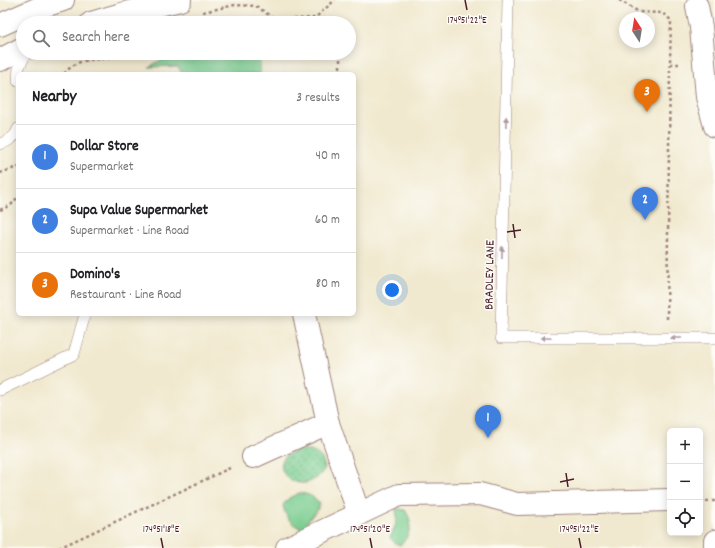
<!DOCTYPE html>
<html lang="en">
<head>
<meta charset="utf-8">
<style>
  body { margin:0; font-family:Dekko,sans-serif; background:#f2f2f2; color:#202124 }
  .controls { position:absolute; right:12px; bottom:12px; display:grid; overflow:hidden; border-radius:6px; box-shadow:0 2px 10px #0003 }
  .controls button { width:36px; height:36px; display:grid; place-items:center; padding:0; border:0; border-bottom:1px solid #e0e0e0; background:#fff; color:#202124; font:20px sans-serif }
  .compass { position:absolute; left:619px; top:12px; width:36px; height:36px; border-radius:50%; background:#fff; box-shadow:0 2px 10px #0003; rotate:348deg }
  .you { position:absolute; left:392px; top:290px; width:14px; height:14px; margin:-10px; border:3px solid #fff; border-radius:50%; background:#1a73e8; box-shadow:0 0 0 6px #1a73e833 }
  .badge { display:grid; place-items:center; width:26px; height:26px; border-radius:50%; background:#c8321e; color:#fff; font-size:13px; font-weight:700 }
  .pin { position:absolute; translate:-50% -33px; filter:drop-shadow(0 1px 2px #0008) }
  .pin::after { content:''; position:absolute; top:21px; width:14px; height:12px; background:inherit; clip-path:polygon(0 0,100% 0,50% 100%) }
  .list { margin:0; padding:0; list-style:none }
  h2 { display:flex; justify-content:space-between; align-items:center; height:52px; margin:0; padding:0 16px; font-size:17px }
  h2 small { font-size:13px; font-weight:400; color:#757577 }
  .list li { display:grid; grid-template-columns:26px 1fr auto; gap:12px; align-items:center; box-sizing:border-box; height:64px; padding:0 16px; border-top:1px solid #e0e0e0 }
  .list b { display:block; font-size:15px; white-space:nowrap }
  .list p { margin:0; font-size:13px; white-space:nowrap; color:#757577 }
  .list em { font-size:13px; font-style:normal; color:#757577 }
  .icon { flex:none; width:22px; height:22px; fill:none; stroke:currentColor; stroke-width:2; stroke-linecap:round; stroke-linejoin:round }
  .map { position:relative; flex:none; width:715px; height:548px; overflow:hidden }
  .search { position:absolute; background:#fff; box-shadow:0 2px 10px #0003; left:16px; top:16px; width:340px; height:44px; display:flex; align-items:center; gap:10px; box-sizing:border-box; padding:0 14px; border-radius:22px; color:#757577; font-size:15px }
  .panel { position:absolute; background:#fff; box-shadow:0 2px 10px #0003; left:16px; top:72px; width:340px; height:244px; border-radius:6px }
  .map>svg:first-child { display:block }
  .grass { fill:#7acd90; stroke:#62765e }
  .park { fill:url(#park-dots); stroke:#62765e }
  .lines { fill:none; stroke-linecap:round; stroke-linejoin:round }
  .lane-casing { stroke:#9e847d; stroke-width:12 }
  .street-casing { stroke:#9e847d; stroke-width:24 }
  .secondary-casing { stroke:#9e847d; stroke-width:24 }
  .path { stroke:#9e847d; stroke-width:2.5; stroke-dasharray:3 3; stroke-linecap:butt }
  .lane { stroke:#fff; stroke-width:11 }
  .street { stroke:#fff; stroke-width:22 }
  .secondary { stroke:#fff; stroke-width:22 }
  .oneway { fill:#ae9aa0 }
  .ticks { fill:none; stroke:#4a1f2b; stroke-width:1.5 }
  .labels { text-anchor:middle; stroke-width:3; stroke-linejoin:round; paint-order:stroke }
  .street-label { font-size:13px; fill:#4a1f2b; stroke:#fdfcf7 }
  .ticks-label { font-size:10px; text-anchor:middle; fill:#4a1f2b; stroke:#fdfcf7; stroke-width:3; stroke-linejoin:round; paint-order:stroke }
</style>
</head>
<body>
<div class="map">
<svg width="715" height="548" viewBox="0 0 715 548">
  <defs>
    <pattern id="park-dots" width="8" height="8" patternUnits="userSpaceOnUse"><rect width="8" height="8" fill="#7acd90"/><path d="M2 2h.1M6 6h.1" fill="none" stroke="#66a676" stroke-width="1.8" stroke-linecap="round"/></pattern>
  </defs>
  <rect width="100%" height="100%" fill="#fdfcf7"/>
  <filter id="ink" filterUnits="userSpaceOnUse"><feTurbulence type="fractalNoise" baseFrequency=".025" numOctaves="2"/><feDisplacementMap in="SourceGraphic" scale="8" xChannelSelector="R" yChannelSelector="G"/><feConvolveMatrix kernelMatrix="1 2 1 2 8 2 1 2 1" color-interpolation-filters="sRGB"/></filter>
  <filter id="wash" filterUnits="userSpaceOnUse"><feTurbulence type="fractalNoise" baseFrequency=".012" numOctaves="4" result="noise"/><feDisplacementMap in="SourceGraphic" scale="16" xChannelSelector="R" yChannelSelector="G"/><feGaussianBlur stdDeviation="0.9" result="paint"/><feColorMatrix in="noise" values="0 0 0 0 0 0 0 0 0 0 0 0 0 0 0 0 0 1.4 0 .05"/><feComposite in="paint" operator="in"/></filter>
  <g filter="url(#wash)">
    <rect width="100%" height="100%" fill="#f1e9cf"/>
    <g class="grass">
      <polygon points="173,53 260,53 260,74 182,74 178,66 149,67"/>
      <path d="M299,493c9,1 15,3 21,11 -3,8 -5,8 -10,14 -3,4 -4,7 -8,11 -11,-5 -17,-12 -19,-24l6,-7z"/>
      <path d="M395,508l10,2c3,5 6,10 5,16 0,6 -5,16 -10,19l-5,-2 -5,-5c4,-10 10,-19 5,-30z"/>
    </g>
    <path class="park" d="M308,450c11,4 15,7 17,18 -22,37 -64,-4 -32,-16 4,-2 11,-2 15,-2z"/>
  </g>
  <g filter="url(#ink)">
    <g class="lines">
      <g class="lane-casing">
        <g id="lane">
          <polyline points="508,0 501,338 715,338"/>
          <polyline points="18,81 19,67 26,53"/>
          <path d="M0,144c7,-2 16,-7 18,-15"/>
          <polyline points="0,390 74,354 85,314"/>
        </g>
      </g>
      <g class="street-casing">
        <g id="street">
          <polyline points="304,314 328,423 359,514"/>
          <polyline points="253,457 328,423"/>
          <polyline points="287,548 399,495 480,494 517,504 670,500"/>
        </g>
      </g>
      <g class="secondary-casing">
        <g id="secondary">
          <polyline points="697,6 701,27 707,97 715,126"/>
          <polyline points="91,23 125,13 180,0"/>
          <polyline points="0,25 41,7 63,0"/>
          <polyline points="0,60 23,48"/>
          <polyline points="715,548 715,541"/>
        </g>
      </g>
      <g class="path">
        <polyline points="619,0 639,12 662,13 671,20 670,64 679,64"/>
        <polyline points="203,12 235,5 256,6 276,20 315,18 335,0"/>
        <path d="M64,74c14,-17 27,-13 45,-16 8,-1 15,-3 22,-5"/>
        <polyline points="340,74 340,53"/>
        <polyline points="0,173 18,167"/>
        <polyline points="0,210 11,205 18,197"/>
        <polyline points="667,319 670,64"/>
        <polyline points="700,501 715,501"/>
        <polyline points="59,548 230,468"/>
      </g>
      <use href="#lane" class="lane"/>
      <use href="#street" class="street"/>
      <use href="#secondary" class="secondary"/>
    </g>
    <defs><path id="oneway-solid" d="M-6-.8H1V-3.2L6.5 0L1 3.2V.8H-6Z"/></defs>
    <g class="oneway">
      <use href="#oneway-solid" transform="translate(506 122) rotate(-89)"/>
      <use href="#oneway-solid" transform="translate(502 252) rotate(-89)"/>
      <use href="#oneway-solid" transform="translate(546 338) rotate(-180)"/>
      <use href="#oneway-solid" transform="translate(676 338) rotate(-180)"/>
    </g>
  </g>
  <path class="ticks" d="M465,0l2,10M513,224l2,14M507,232l14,-2M566,473l2,14M560,482l14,-3M161,538l2,10M370,538l2,10M579,538l2,10"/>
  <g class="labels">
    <g class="street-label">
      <text transform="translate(488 275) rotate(-89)" y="5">BRADLEY LANE</text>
    </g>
  </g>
  <g class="ticks-label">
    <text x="467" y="23">174°51'22"E</text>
    <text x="161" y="532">174°51'18"E</text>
    <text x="370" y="532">174°51'20"E</text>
    <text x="579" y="532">174°51'22"E</text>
  </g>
</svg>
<div class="controls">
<button>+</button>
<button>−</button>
<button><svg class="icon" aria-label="locate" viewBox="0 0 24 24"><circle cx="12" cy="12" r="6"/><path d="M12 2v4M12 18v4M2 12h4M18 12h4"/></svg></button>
</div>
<svg class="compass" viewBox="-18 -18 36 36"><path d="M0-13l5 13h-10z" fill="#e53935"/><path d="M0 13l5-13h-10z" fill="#757577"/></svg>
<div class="you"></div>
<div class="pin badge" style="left:488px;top:438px;background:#3f7fe0">1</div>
<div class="pin badge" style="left:645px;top:220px;background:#3f7fe0">2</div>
<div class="pin badge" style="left:647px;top:112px;background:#e8710a">3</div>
<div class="search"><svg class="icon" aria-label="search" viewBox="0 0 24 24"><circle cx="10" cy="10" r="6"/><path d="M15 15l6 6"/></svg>Search here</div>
<section class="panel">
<h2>Nearby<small>3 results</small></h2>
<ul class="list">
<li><span class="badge" style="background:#3f7fe0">1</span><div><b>Dollar Store</b><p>Supermarket</p></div><em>40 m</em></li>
<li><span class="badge" style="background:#3f7fe0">2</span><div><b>Supa Value Supermarket</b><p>Supermarket · Line Road</p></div><em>60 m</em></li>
<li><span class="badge" style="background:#e8710a">3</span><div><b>Domino's</b><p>Restaurant · Line Road</p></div><em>80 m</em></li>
</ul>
</section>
</div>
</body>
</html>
